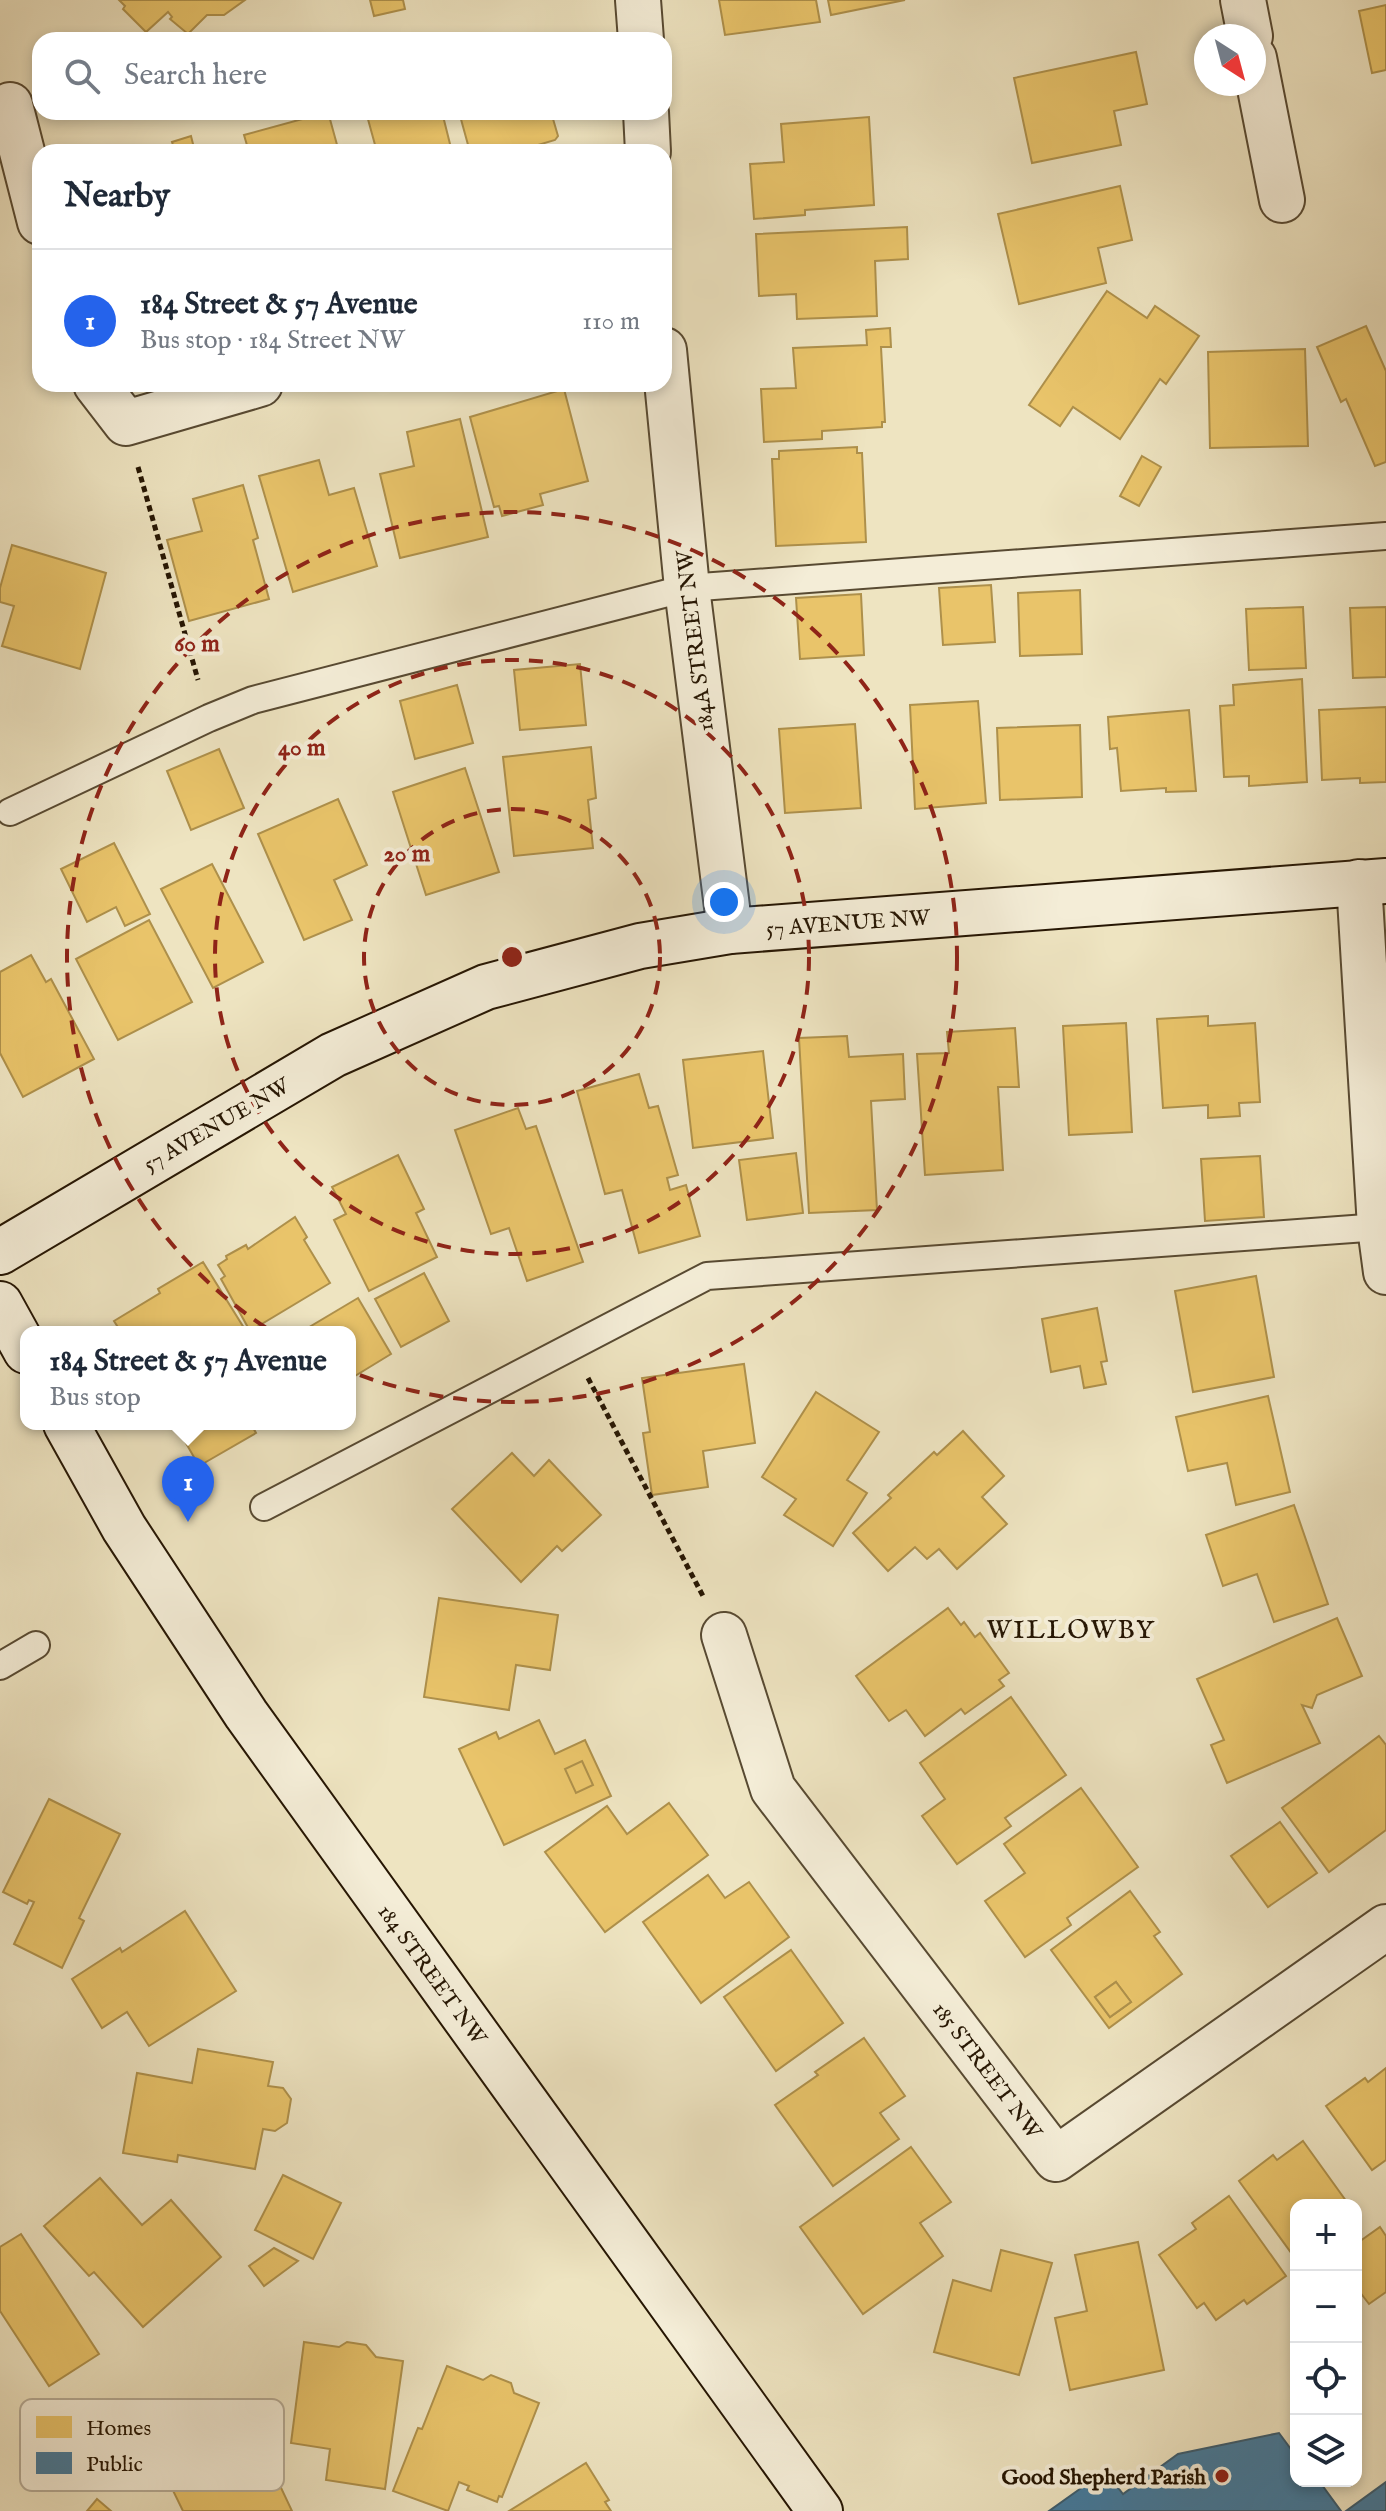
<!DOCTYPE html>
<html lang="en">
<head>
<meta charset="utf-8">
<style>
  body { margin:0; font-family:"IM FELL English",serif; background:#f2f2f3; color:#1f2937 }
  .controls { position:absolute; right:24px; bottom:24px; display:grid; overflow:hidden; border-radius:16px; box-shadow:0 4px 12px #0003 }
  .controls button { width:72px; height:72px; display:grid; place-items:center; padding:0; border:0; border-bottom:2px solid #e0e1e3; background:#fff; color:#1f2937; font:40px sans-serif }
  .compass { position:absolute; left:1194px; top:24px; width:72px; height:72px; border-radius:50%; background:#fff; box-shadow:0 4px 12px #0003; rotate:144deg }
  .you { position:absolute; left:724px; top:902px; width:28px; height:28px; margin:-20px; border:6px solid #fff; border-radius:50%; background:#1a73e8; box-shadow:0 0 0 12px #1a73e833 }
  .badge { display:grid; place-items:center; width:52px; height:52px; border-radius:50%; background:#2563eb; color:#fff; font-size:26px; font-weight:700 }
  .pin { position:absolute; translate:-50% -66px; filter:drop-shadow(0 2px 4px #0008) }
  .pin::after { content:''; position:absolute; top:42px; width:28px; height:24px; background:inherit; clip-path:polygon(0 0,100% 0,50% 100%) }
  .popup { position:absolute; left:20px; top:1326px; width:336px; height:104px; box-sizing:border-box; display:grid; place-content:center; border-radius:16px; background:#fff; filter:drop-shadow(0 2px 6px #0005); font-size:26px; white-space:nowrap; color:#747a83 }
  .popup b { font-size:30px; color:#1f2937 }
  .popup::after { content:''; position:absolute; left:50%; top:100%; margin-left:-16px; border:16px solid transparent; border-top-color:#fff }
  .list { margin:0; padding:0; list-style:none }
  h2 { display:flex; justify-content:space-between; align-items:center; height:104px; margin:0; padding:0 32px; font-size:34px }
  h2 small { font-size:26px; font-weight:400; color:#747a83 }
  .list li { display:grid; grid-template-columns:52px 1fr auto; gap:24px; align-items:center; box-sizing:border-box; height:144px; padding:0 32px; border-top:2px solid #e0e1e3 }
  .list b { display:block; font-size:30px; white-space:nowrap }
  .list p { margin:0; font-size:26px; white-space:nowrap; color:#747a83 }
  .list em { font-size:26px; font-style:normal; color:#747a83 }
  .icon { flex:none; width:44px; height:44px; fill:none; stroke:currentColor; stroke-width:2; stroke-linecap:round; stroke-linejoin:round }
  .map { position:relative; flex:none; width:1386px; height:2511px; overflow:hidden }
  .search { position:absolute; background:#fff; box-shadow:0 4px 12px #0003; left:32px; top:32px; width:640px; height:88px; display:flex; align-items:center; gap:20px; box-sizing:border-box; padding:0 28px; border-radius:24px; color:#747a83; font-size:30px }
  .panel { position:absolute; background:#fff; box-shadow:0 4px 12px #0003; left:32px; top:144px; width:640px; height:248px; border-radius:24px }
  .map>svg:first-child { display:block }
  .homes { fill:#e9c46a; stroke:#ae904b; stroke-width:2; fill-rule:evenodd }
  .public { fill:#457b9d; stroke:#3c5d6f; stroke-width:2 }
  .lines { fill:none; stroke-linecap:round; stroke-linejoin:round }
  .lane-casing { stroke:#584a32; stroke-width:30 }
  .street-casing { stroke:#584a32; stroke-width:48 }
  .secondary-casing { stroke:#261603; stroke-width:48 }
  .path { stroke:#261603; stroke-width:5; stroke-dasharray:6 4; stroke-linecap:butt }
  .lane { stroke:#f4edd7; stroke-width:26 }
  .street { stroke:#f4edd7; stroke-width:44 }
  .secondary { stroke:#f4edd7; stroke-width:44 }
  .ring { fill:none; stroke:#8f2418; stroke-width:4; stroke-dasharray:14 10 }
  .poi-dot { fill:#8f2418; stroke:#f4edd7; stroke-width:3 }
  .labels { text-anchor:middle; stroke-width:8; stroke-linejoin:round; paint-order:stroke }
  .street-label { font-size:22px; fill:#261603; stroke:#f4edd7 }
  .poi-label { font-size:22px; font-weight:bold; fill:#261603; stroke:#f4edd7; text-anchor:end }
  .quarter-label { font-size:26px; letter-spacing:2px; fill:#261603; stroke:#f4edd7 }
  .key { fill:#f4edd7; stroke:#b6ac97; stroke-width:2 }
  .key-label { font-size:22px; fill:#261603 }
  .centre { fill:#8f2418; stroke:#f4edd7; stroke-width:4 }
  .ring-label { font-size:24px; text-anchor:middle; font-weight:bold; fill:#8f2418; stroke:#f4edd7; stroke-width:8; stroke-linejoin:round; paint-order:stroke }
</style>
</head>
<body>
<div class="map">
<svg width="1386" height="2511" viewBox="0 0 1386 2511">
  <rect width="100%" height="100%" fill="#eee4c1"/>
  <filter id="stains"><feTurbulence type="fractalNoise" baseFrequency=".0025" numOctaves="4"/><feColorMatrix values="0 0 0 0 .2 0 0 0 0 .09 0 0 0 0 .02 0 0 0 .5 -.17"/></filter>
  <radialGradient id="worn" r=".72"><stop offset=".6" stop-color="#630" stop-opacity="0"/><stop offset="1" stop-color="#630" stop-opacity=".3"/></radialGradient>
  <g class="homes">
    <polygon points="119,0 245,0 224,15 207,15 188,34 170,19 172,17 168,12 146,32 123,9 125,6"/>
    <polygon points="370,0 403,0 405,9 374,16"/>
    <polygon points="719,0 816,0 820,22 725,35"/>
    <polygon points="828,0 905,0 831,15"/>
    <polygon points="1386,5 1386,70 1372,73 1359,11"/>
    <polygon points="1136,52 1147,104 1114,111 1121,145 1032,163 1014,78"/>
    <polygon points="328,112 339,152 249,152 244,135"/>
    <polygon points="366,112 442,112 452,152 377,152"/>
    <polygon points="459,112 551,112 558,136 555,140 528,148 529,152 470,152"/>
    <polygon points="869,117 874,205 805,210 805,215 754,219 750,164 784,162 781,124"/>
    <polygon points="191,136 195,152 175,152 172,142"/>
    <polygon points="1120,186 1132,240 1098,248 1106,283 1019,304 998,214"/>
    <polygon points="907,227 908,259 875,261 877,316 797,319 796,294 759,296 756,234"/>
    <polygon points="1107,291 1147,318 1155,306 1199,336 1166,384 1160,379 1120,439 1073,407 1060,426 1029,405"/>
    <polygon points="1366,326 1386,371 1386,462 1375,466 1346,399 1341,402 1317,347"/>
    <polygon points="890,328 891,347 881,347 885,422 882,422 882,427 822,431 822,439 764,442 761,389 796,388 793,348 867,345 866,330"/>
    <polygon points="1305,349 1308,446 1210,448 1208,352"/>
    <polygon points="564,389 588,481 540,494 543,505 502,516 499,506 494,507 470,417"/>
    <polygon points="460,419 488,537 400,558 380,474 414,466 407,432"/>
    <polygon points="857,447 857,453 862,453 866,542 776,546 772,459 779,459 779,451"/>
    <polygon points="1142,456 1161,467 1139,506 1120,496"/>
    <polygon points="319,460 329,495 354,488 377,566 293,592 259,476"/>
    <polygon points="243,485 258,538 253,540 269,599 189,621 167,540 202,531 193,499"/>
    <polygon points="12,545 106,573 80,669 2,646 14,606 0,602 0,588"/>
    <polygon points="991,585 995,642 943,645 939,588"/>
    <polygon points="1080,590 1082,654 1020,656 1018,593"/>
    <polygon points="861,594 864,655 800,659 796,598"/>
    <polygon points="1303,607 1306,668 1249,670 1246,609"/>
    <polygon points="1386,607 1386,677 1353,678 1350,608"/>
    <polygon points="580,664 586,725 520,730 514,670"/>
    <polygon points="1302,679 1307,782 1249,786 1249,776 1224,777 1220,706 1234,705 1233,685"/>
    <polygon points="457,685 473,743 415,759 400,701"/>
    <polygon points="978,701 986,803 915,809 910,705"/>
    <polygon points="1386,707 1386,782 1360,783 1360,778 1322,780 1319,710"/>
    <polygon points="1189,710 1196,791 1166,792 1166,788 1121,791 1117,748 1110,749 1108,717"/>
    <polygon points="855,724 861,808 785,813 779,729"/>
    <polygon points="1080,725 1082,797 1000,800 997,728"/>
    <polygon points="591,747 596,798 588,800 593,848 514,856 503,757"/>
    <polygon points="219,749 244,808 191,830 167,771"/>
    <polygon points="465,768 499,872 426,895 393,792"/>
    <polygon points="338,799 367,865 334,880 352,920 304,940 258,834"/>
    <polygon points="114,843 150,914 125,926 116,907 87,922 61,869"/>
    <polygon points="212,864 263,962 213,988 161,889"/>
    <polygon points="149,920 192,1002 118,1040 76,959"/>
    <polygon points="31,955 46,982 51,979 94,1059 23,1097 0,1053 0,972"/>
    <polygon points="1208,1016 1208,1026 1255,1023 1260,1102 1239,1103 1240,1116 1208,1118 1208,1105 1163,1108 1157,1019"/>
    <polygon points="1126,1023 1132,1132 1069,1135 1063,1026"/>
    <polygon points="1015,1028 1019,1087 998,1087 1003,1170 925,1175 917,1054 949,1053 947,1032"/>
    <polygon points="847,1036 849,1057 903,1054 905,1099 871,1101 877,1210 809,1213 799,1038"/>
    <polygon points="763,1051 773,1138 693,1148 683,1060"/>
    <polygon points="639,1074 649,1108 658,1106 678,1175 667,1178 670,1190 686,1185 700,1236 639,1253 622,1190 605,1194 577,1091"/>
    <polygon points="518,1108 526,1129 536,1126 583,1262 527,1281 509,1228 491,1234 455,1130"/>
    <polygon points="796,1153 803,1213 747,1220 739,1160"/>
    <polygon points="398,1155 424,1209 416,1213 437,1257 369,1291 334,1220 346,1214 332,1187"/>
    <polygon points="1260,1156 1264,1217 1205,1221 1201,1159"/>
    <polygon points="295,1217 307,1237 304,1240 330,1283 250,1331 221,1279 225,1276 218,1265 227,1259 226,1256 246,1245 248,1249"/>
    <polygon points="203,1262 244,1328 237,1332 121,1332 114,1321 160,1293 158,1289"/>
    <polygon points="424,1273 449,1321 401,1347 375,1299"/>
    <polygon points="1256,1276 1274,1377 1193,1392 1175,1291"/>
    <polygon points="358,1298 391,1354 350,1379 350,1332 301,1332"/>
    <polygon points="1097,1308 1107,1361 1101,1362 1106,1384 1084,1388 1080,1366 1051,1372 1042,1319"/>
    <polygon points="744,1364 755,1443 703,1451 708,1487 652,1495 643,1433 650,1432 642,1378"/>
    <polygon points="816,1392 879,1432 847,1480 867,1493 833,1546 784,1515 796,1499 762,1477"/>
    <polygon points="1268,1396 1290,1492 1236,1505 1227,1463 1188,1471 1176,1417"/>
    <polygon points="175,1424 251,1424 256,1433 199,1466"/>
    <polygon points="963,1431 1004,1476 982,1497 1007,1524 957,1569 939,1549 927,1559 915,1547 888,1571 853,1533 891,1498 888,1495 934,1452 937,1455"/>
    <polygon points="512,1453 534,1476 549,1460 601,1515 562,1551 557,1546 521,1582 452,1509"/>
    <polygon points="1294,1505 1328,1604 1274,1622 1257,1574 1223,1586 1206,1535"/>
    <polygon points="439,1598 558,1615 550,1670 516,1665 509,1710 424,1697"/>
    <polygon points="948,1608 961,1625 964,1622 975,1637 980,1633 1009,1673 999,1680 1004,1686 965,1714 961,1709 925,1736 906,1710 889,1721 856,1676"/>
    <polygon points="1337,1618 1362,1676 1317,1695 1312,1708 1302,1705 1320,1743 1227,1783 1211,1745 1224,1740 1197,1679"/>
    <polygon points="1011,1697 1066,1775 1005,1818 1011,1826 957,1864 922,1816 945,1799 920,1763"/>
    <polygon points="539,1720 555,1754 585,1740 611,1796 504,1845 459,1749 496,1732 499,1739"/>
    <polygon points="1379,1736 1386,1745 1386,1830 1329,1872 1282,1808"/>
    <polygon points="582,1761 593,1785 576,1793 565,1769"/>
    <polygon points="1081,1788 1138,1867 1067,1918 1071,1925 1025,1957 985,1901 1025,1873 1004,1844"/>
    <polygon points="49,1799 120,1834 79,1918 84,1921 62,1968 14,1944 34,1902 29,1900 27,1904 3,1892"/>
    <polygon points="669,1803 708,1855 605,1932 545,1852 607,1806 627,1834"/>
    <polygon points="1280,1822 1317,1873 1268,1907 1231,1856"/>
    <polygon points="708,1875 725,1898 749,1882 789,1937 701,2003 643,1922"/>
    <path d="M1130,1891l30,41 -6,4 28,38 -73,54 -58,-78zM1116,1982l15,20 -21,15 -15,-20z"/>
    <polygon points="185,1911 236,1991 149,2046 127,2012 102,2028 72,1979 120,1948 122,1952"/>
    <polygon points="791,1950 843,2023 776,2071 724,1997"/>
    <polygon points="1116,1982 1131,2002 1110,2017 1095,1997"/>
    <polygon points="864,2038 905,2096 880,2113 899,2139 833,2186 775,2105 818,2075 815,2072"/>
    <polygon points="198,2049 273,2062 268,2086 283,2088 291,2099 287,2123 275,2131 263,2129 255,2169 178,2155 177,2162 123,2153 137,2073 192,2083"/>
    <polygon points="1386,2068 1386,2160 1372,2170 1326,2106 1365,2078 1368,2082"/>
    <polygon points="1303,2141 1349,2205 1296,2205 1296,2251 1292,2254 1239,2181 1273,2155 1277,2160"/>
    <polygon points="911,2147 951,2202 920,2223 943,2256 863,2314 800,2227"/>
    <polygon points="283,2175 341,2203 313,2259 255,2230"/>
    <polygon points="100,2178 142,2225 171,2200 221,2257 143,2327 94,2272 89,2276 44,2226"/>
    <polygon points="1229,2196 1286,2276 1247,2304 1244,2300 1216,2320 1204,2303 1197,2308 1159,2255 1196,2229 1192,2223"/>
    <polygon points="1380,2227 1386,2236 1386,2292 1369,2304 1356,2287 1356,2244"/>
    <polygon points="21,2234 99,2354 49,2386 0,2311 0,2247"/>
    <polygon points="1138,2242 1164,2370 1070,2390 1055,2318 1087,2311 1075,2255"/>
    <polygon points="274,2248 298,2261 264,2286 249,2266"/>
    <polygon points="1001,2250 1052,2263 1019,2375 934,2352 953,2280 991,2291"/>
    <polygon points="304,2342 339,2347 347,2342 366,2345 376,2357 403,2361 385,2489 326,2480 330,2449 291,2443"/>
    <polygon points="447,2366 483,2380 491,2375 511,2383 514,2393 539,2403 502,2497 499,2496 497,2502 467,2490 469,2486 459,2482 448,2511 393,2491 418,2428 422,2429"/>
    <polygon points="249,2420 292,2511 183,2511 160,2464"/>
    <polygon points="586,2463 609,2500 605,2502 611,2511 509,2511"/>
    <polygon points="97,2499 111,2511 87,2511"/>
  </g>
  <g class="public">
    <polygon points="1279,2433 1296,2456 1296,2481 1319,2481 1341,2511 1049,2511 1105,2471 1123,2494 1178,2454"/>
    <polygon points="1386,2482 1386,2511 1346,2511"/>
  </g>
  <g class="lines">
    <g class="lane-casing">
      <g id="lane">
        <polyline points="10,812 209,718 253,700 687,588 1386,536"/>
        <polyline points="264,1507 707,1276 1380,1227"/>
        <polyline points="0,1666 36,1645"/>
      </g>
    </g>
    <g class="street-casing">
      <g id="street">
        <polyline points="638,0 641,40"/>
        <polyline points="1243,0 1250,36"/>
        <polyline points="1254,58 1282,200"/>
        <polyline points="10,105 40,222"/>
        <polyline points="646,112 648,152"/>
        <polyline points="664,350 687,588 730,931"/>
        <polyline points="96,384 126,423 260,384"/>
        <polyline points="1359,882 1380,1227 1386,1272"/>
        <polyline points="724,1635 773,1789 1056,2159 1386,1927"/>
      </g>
    </g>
    <g class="secondary-casing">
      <g id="secondary">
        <polyline points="0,1252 333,1055 486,987 640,946 730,931 1386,881"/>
        <polyline points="0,1304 26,1351"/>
        <polyline points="66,1424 124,1528 246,1714 820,2511"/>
      </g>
    </g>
    <g class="path">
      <polyline points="138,467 198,680"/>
      <polyline points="588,1378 703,1596"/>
    </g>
    <use href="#lane" class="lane"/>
    <use href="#street" class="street"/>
    <use href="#secondary" class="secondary"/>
  </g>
  <g class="ring">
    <circle cx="512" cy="957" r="148"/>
    <circle cx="512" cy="957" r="297"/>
    <circle cx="512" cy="957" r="445"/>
  </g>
  <circle class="poi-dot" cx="1222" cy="2476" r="8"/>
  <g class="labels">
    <g class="street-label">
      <text transform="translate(694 641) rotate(-97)" y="8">184A STREET NW</text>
      <text transform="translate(848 922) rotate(-4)" y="8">57 AVENUE NW</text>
      <text transform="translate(216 1124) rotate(-30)" y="8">57 AVENUE NW</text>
      <text transform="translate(433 1974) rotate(54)" y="8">184 STREET NW</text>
      <text transform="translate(988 2070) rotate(53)" y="8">185 STREET NW</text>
    </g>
    <g class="poi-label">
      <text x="1206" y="2484">Good Shepherd Parish</text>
    </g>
    <g class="quarter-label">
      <text x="1071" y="1638">WILLOWBY</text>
    </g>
  </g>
  <rect x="20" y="2399" width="264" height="92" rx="12" class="key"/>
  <rect x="36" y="2416" width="36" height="22" fill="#e9c46a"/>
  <rect x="36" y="2452" width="36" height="22" fill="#457b9d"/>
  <g class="key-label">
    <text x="86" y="2435">Homes</text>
    <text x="86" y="2471">Public</text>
  </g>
  <circle cx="512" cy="957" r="12" class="centre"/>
  <g class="ring-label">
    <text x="197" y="651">60 m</text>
    <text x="302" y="755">40 m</text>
    <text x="407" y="861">20 m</text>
  </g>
  <rect width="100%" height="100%" filter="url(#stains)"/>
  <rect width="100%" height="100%" fill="url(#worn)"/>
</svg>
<div class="controls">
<button>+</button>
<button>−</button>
<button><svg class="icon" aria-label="locate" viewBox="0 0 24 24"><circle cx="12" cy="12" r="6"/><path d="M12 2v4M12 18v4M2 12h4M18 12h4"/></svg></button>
<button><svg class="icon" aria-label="layers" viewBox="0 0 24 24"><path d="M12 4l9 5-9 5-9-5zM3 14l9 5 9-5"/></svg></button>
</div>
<svg class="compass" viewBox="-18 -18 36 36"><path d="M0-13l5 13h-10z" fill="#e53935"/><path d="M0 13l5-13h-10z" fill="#747a83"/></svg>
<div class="you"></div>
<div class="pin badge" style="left:188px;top:1522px">1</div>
<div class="popup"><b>184 Street &amp; 57 Avenue</b>Bus stop</div>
<div class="search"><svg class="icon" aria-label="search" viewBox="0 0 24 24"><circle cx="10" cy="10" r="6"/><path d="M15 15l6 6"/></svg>Search here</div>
<section class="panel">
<h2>Nearby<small></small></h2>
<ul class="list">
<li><span class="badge">1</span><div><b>184 Street &amp; 57 Avenue</b><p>Bus stop · 184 Street NW</p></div><em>110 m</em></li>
</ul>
</section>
</div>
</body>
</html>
